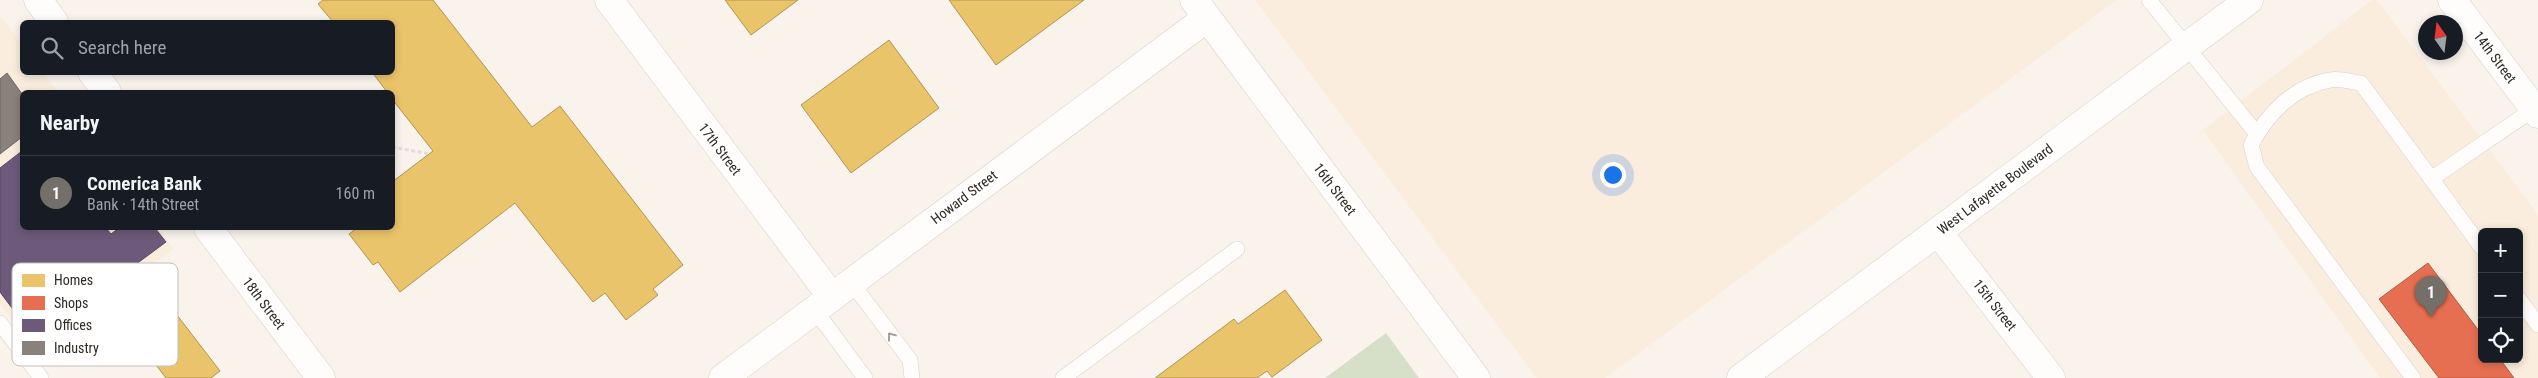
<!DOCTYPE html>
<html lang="en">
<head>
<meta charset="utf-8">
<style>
  body { margin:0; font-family:"Roboto Condensed",sans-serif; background:#242831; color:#f1f3f6 }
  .controls { position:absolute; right:15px; bottom:15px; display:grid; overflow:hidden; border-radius:8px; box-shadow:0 2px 8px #0003 }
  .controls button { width:45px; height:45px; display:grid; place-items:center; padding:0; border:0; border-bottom:1px solid #363941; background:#171b24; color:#f1f3f6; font:25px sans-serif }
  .compass { position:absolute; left:2418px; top:15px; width:45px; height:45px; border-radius:50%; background:#171b24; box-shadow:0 2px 8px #0003; rotate:346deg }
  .you { position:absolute; left:1612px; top:174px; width:18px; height:18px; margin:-12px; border:4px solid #fff; border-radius:50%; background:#1a73e8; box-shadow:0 0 0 8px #1a73e833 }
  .badge { display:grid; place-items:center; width:32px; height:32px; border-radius:50%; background:#746f69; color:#fff; font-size:16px; font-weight:700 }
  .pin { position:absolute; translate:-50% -41px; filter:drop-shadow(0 1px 2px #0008) }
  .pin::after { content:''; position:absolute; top:26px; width:18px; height:15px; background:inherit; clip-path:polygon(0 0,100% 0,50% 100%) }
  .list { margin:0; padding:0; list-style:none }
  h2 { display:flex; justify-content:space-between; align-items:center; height:65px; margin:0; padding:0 20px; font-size:21px }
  h2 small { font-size:16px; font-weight:400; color:#9ea1a6 }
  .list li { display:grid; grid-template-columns:32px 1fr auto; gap:15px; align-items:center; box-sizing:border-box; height:75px; padding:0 20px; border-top:1px solid #363941 }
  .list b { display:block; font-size:19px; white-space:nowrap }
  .list p { margin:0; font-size:16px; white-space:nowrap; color:#9ea1a6 }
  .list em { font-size:16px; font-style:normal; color:#9ea1a6 }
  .icon { flex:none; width:28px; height:28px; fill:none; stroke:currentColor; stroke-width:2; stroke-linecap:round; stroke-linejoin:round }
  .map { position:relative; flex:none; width:2538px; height:378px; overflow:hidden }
  .search { position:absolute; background:#171b24; box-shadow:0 2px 8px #0003; left:20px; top:20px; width:375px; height:55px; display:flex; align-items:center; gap:12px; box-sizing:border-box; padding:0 18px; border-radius:8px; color:#9ea1a6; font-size:19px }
  .panel { position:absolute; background:#171b24; box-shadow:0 2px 8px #0003; left:20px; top:90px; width:375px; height:140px; border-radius:8px }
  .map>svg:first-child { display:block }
  .built { fill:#faeddd; fill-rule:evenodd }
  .green { fill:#d6e0c8 }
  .homes { fill:#e9c46a; stroke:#b19554 }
  .shops { fill:#e76f51; stroke:#af5a43 }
  .offices { fill:#6d597a; stroke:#5a4a60 }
  .industry { fill:#8a817c; stroke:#6e6661 }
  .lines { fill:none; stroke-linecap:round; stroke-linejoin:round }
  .lane-casing { stroke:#d5d0c9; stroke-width:16 }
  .street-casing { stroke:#d5d0c9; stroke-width:29 }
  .path { stroke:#e0dfdd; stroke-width:3; stroke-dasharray:4 2.5; stroke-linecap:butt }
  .lane { stroke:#fefdfc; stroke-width:15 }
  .street { stroke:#fefdfc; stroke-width:28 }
  .oneway { stroke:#a09d9a }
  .labels { text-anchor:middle; stroke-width:5; stroke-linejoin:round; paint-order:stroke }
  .street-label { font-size:14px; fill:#2d2822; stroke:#fff }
  .key { fill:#fff; stroke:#c0bebd; stroke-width:1 }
  .key-label { font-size:14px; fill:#2d2822 }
</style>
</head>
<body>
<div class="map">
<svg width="2538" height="378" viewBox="0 0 2538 378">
  <rect width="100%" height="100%" fill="#f9f3ec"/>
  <g class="built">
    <polygon points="1255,0 2117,0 1605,378 1537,378"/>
    <path d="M2372,0h5l161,214v164h-158l-177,-248zM2482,232h37v127h-37z"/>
    <polygon points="2,18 22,45 22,72 43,73 58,92 22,92 22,228 158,228 174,249 36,353 0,304 0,19"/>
  </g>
  <polygon class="green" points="1386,333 1419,378 1325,378"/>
  <g class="homes">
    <polygon points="323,0 433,0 532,127 560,106 683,265 653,289 658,295 626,320 605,293 593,302 515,203 400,292 378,262 373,265 349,234 357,228 392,228 392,182 433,151 392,99 392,92 387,92 372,72 392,72 392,22 333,22 318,4"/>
    <polygon points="725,0 798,0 751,35"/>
    <polygon points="949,0 1084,0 996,65"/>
    <polygon points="889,40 939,108 851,173 801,105"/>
    <polygon points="1285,290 1322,340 1272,377 1267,371 1257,378 1155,378 1234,319 1238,324"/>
    <polygon points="170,306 220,371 211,378 166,378 133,335"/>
  </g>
  <polygon class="shops" points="2428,263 2482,335 2482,359 2500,359 2514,378 2439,378 2379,299"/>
  <polygon class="offices" points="22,151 22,228 106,228 111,234 119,228 155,228 166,242 35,339 0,292 0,168"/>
  <polygon class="industry" points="7,73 22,94 22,137 0,154 0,79"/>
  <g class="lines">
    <g class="lane-casing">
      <g id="lane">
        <polyline points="2149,0 2257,134"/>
        <polyline points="2431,179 2534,109"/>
        <polyline points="851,282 910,360 912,378"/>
        <polyline points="2519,299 2538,325"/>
        <polyline points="815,310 865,378"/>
        <polyline points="0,323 41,378"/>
        <polyline points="1063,378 1237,249"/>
        <path d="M2413,378l-156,-211 -6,-22c16,-31 43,-59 79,-65 9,-2 22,2 31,3l121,165"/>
      </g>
    </g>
    <g class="street-casing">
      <g id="street">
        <polyline points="38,0 54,22"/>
        <polyline points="609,0 832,297"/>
        <polyline points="1194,0 1476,378"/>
        <polyline points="2452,0 2538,114"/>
        <polyline points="92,72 107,92"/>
        <polyline points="208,228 321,378"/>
        <polyline points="1938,232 2051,378"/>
        <polyline points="723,378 1207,18"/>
        <polyline points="1741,378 2249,0"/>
      </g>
    </g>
    <polyline class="path" points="392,147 430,154"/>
    <use href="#lane" class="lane"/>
    <use href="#street" class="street"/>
  </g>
  <defs><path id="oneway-chevron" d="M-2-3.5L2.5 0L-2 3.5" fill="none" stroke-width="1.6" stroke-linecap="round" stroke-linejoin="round" transform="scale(1.25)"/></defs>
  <use class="oneway" href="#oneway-chevron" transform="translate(891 336) rotate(-127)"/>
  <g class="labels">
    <g class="street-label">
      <text transform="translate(2495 57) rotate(53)" y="5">14th Street</text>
      <text transform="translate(720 149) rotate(53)" y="5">17th Street</text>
      <text transform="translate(1335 189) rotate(53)" y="5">16th Street</text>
      <text transform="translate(1995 189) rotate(-37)" y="5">West Lafayette Boulevard</text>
      <text transform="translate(964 197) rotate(-37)" y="5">Howard Street</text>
      <text transform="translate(264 303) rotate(53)" y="5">18th Street</text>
      <text transform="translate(1995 305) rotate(52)" y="5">15th Street</text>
    </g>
  </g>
  <rect x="12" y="263" width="166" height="103" rx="8" class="key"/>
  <rect x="22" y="274" width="23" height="13" fill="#e9c46a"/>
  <rect x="22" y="296" width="23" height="14" fill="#e76f51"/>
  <rect x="22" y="319" width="23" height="13" fill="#6d597a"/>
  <rect x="22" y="341" width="23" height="14" fill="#8a817c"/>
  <g class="key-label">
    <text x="54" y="285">Homes</text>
    <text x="54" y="308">Shops</text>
    <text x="54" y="330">Offices</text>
    <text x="54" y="353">Industry</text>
  </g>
</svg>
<div class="controls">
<button>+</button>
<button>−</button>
<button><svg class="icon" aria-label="locate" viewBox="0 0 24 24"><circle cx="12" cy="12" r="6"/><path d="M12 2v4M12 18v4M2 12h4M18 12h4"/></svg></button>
</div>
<svg class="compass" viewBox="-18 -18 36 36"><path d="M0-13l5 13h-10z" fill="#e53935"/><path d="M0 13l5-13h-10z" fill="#9ea1a6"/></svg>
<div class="you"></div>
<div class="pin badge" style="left:2431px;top:317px">1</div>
<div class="search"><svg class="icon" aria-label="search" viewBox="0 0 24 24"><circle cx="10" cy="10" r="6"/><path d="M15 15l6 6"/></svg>Search here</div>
<section class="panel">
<h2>Nearby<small></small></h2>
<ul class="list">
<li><span class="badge">1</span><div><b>Comerica Bank</b><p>Bank · 14th Street</p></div><em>160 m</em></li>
</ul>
</section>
</div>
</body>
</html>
